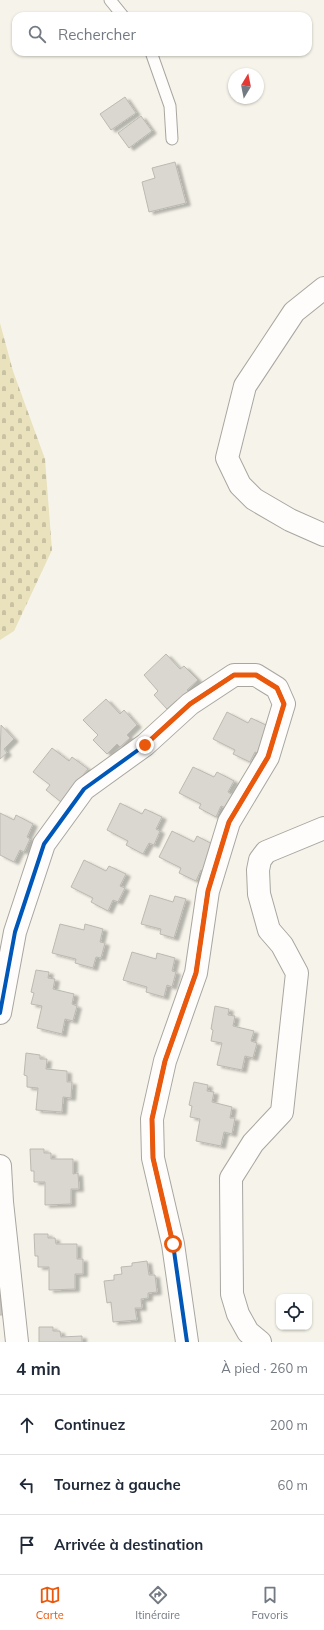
<!DOCTYPE html>
<html lang="fr">
<head>
<meta charset="utf-8">
<style>
  body { margin:0; font-family:Mulish,sans-serif; background:#f6f6f7; color:#1f2937 }
  .controls { position:absolute; right:12px; bottom:12px; display:grid; overflow:hidden; border-radius:8px; box-shadow:0 1px 3px #0004 }
  .controls button { width:36px; height:36px; display:grid; place-items:center; padding:0; border:0; border-bottom:1px solid #e0e1e3; background:#fff; color:#1f2937; font:20px sans-serif }
  .compass { position:absolute; left:228px; top:68px; width:36px; height:36px; border-radius:50%; background:#fff; box-shadow:0 1px 3px #0004; rotate:10deg }
  .stop { position:absolute; width:12px; height:12px; margin:-9px; border:3px solid #ea580c; border-radius:50%; background:#fff }
  .stop.end { background:#ea580c; border-color:#fff; box-shadow:0 1px 4px #0008 }
  .list { margin:0; padding:0; list-style:none }
  h2 { display:flex; justify-content:space-between; align-items:center; height:52px; margin:0; padding:0 16px; font-size:17px }
  h2 small { font-size:13px; font-weight:400; color:#747a83 }
  .list li { display:grid; grid-template-columns:26px 1fr auto; gap:12px; align-items:center; box-sizing:border-box; height:60px; padding:0 16px; border-top:1px solid #e0e1e3 }
  .list b { display:block; font-size:15px; white-space:nowrap }
  .list em { font-size:13px; font-style:normal; color:#747a83 }
  .icon { flex:none; width:22px; height:22px; fill:none; stroke:currentColor; stroke-width:2; stroke-linecap:round; stroke-linejoin:round }
  .map { position:relative; flex:none; width:324px; height:1342px; overflow:hidden }
  .search { position:absolute; background:#fff; box-shadow:0 1px 3px #0004; left:12px; right:12px; top:12px; height:44px; display:flex; align-items:center; gap:10px; box-sizing:border-box; padding:0 14px; border-radius:12px; color:#747a83; font-size:15px }
  .sheet { height:232px; background:#fff }
  nav { display:flex; justify-content:space-around; align-items:center; box-sizing:border-box; height:56px; border-top:1px solid #e0e1e3; background:#fff; font-size:11px; color:#747a83 }
  nav a { display:grid; justify-items:center; gap:2px }
  nav .on { color:#ea580c }
  .map>svg:first-child { display:block }
  .cemetery { fill:url(#cemetery-stones) }
  .building { fill:#d9d7cf; stroke:#bbb9b1; filter:url(#shadow) }
  .lines { fill:none; stroke-linecap:round; stroke-linejoin:round }
  .lane-casing { stroke:#a8a69f; stroke-width:13 }
  .street-casing { stroke:#a8a69f; stroke-width:24 }
  .secondary-casing { stroke:#a8a69f; stroke-width:24 }
  .lane { stroke:#fefdfc; stroke-width:11 }
  .street { stroke:#fefdfc; stroke-width:22 }
  .secondary { stroke:#fefdfc; stroke-width:22 }
  .cycleway-casing { stroke:#fff; stroke-width:6 }
  .cycleway { stroke:#0057b8; stroke-width:4 }
  .route { stroke:#ea580c; stroke-width:5 }
</style>
</head>
<body>
<div class="map">
<svg width="324" height="1342" viewBox="0 0 324 1342">
  <defs>
    <pattern id="cemetery-stones" width="16" height="16" patternUnits="userSpaceOnUse"><rect width="16" height="16" fill="#e9e2bd"/><path d="M2 7V4a2 2 0 0 1 4 0v3zM10 15v-3a2 2 0 0 1 4 0v3z" fill="#c8c2a2"/></pattern>
    <filter id="shadow"><feDropShadow dx="4.5" dy="2.5" stdDeviation="1" flood-color="#0004"/></filter>
  </defs>
  <rect width="100%" height="100%" fill="#f6f4ea"/>
  <polygon class="cemetery" points="0,323 13,371 45,459 52,550 14,631 0,640"/>
  <g class="building">
    <polygon points="125,97 136,113 111,130 100,114"/>
    <polygon points="141,116 152,131 129,148 118,133"/>
    <polygon points="175,162 186,203 149,212 142,182 155,178 152,168"/>
    <polygon points="166,654 180,669 184,666 198,680 187,690 190,693 180,703 177,700 167,709 154,695 158,691 144,675"/>
    <polygon points="106,699 120,714 124,710 137,725 127,735 130,738 120,747 117,744 107,754 93,740 98,735 83,720"/>
    <polygon points="227,712 248,723 251,718 268,726 262,738 267,740 260,754 255,752 250,762 233,754 235,750 213,739"/>
    <polygon points="1,725 14,739 4,749 7,753 0,759"/>
    <polygon points="52,748 69,761 72,757 88,769 61,802 46,790 50,785 33,772"/>
    <polygon points="193,767 214,777 217,772 234,781 228,792 233,795 226,808 221,806 216,817 199,808 201,804 179,793"/>
    <polygon points="120,803 142,814 145,809 162,817 156,829 160,831 154,845 149,843 143,854 126,845 128,841 107,830"/>
    <polygon points="0,813 14,820 16,815 33,824 27,837 30,839 24,852 20,850 14,862 0,855"/>
    <polygon points="172,831 194,842 197,836 214,845 206,872 201,870 196,881 179,873 181,868 159,857"/>
    <polygon points="84,860 106,871 109,866 126,874 120,886 125,888 118,902 113,900 108,911 91,902 93,898 71,887"/>
    <polygon points="150,895 173,902 175,896 186,899 174,938 160,934 161,929 141,924"/>
    <polygon points="60,924 84,930 85,924 103,929 100,942 105,943 101,958 96,957 93,968 75,963 76,959 52,953"/>
    <polygon points="132,952 156,959 157,953 175,958 172,971 176,972 172,987 167,985 164,997 146,992 147,987 123,980"/>
    <polygon points="36,970 49,972 48,978 55,979 53,989 74,994 72,1004 77,1006 73,1021 65,1019 62,1034 37,1028 42,1006 31,1004 34,993 31,992"/>
    <polygon points="215,1006 229,1009 228,1015 235,1016 233,1026 254,1031 251,1041 257,1043 253,1058 245,1056 242,1070 217,1065 222,1043 211,1041 213,1030 211,1029"/>
    <polygon points="26,1053 40,1055 40,1059 47,1059 46,1069 67,1071 67,1082 72,1082 71,1098 63,1097 62,1112 36,1110 38,1088 27,1087 27,1076 24,1075"/>
    <polygon points="194,1082 208,1085 207,1091 214,1092 212,1102 232,1107 230,1118 235,1118 232,1134 224,1132 221,1146 196,1141 200,1119 190,1117 192,1106 189,1105"/>
    <polygon points="30,1149 44,1149 44,1153 51,1153 51,1159 73,1159 73,1174 78,1173 79,1189 71,1189 71,1204 45,1205 45,1182 34,1182 34,1171 31,1171"/>
    <polygon points="34,1234 48,1234 48,1238 55,1238 56,1244 77,1244 77,1259 83,1259 83,1274 75,1274 75,1289 49,1290 49,1267 38,1267 38,1256 35,1256"/>
    <polygon points="147,1261 149,1275 155,1275 157,1292 148,1293 148,1298 141,1299 142,1308 135,1308 137,1320 113,1322 111,1302 107,1303 104,1281 114,1280 114,1275 122,1274 121,1267 132,1266 132,1263"/>
    <polygon points="0,1294 2,1315 0,1315"/>
    <polygon points="39,1327 53,1327 53,1331 60,1331 61,1337 82,1336 82,1342 39,1342"/>
  </g>
  <g class="lines">
    <g class="lane-casing">
      <g id="lane">
        <polyline points="110,0 123,16"/>
        <polyline points="151,52 170,106 172,139"/>
      </g>
    </g>
    <g class="street-casing">
      <g id="street">
        <polyline points="0,1013 15,932 44,844 84,789 145,745 190,704 234,675 256,675 277,688 284,704 268,757 229,822 208,891 196,973 165,1061 152,1119 153,1158 173,1244 187,1342"/>
        <polyline points="0,1166 2,1202 17,1342"/>
      </g>
    </g>
    <g class="secondary-casing">
      <g id="secondary">
        <polyline points="324,288 294,312 245,386 227,458 240,485 254,499 290,520 324,535"/>
        <polyline points="260,1342 248,1332 238,1314 232,1294 231,1178 253,1143 282,1112 297,973 282,945 269,930 259,894 258,870 260,860 266,852 324,828"/>
      </g>
    </g>
    <use href="#lane" class="lane"/>
    <use href="#street" class="street"/>
    <use href="#secondary" class="secondary"/>
    <g class="cycleway-casing">
      <polyline id="cycleway" points="0,1013 15,932 44,844 84,789 145,745 190,704 234,675 256,675 277,688 284,704 268,757 229,822 208,891 196,973 165,1061 152,1119 153,1158 173,1244 187,1342"/>
    </g>
    <use href="#cycleway" class="cycleway"/>
  </g>
  <g class="lines">
    <polyline class="route" points="145,745 190,704 234,675 256,675 277,688 284,704 268,757 229,822 208,891 196,973 165,1061 152,1119 153,1158 173,1244"/>
  </g>
</svg>
<div class="controls">
<button><svg class="icon" aria-label="locate" viewBox="0 0 24 24"><circle cx="12" cy="12" r="6"/><path d="M12 2v4M12 18v4M2 12h4M18 12h4"/></svg></button>
</div>
<svg class="compass" viewBox="-18 -18 36 36"><path d="M0-13l5 13h-10z" fill="#e53935"/><path d="M0 13l5-13h-10z" fill="#747a83"/></svg>
<div class="stop" style="left:173px;top:1244px"></div>
<div class="stop end" style="left:145px;top:745px"></div>
<div class="search"><svg class="icon" aria-label="search" viewBox="0 0 24 24"><circle cx="10" cy="10" r="6"/><path d="M15 15l6 6"/></svg>Rechercher</div>
</div>
<section class="sheet">
<h2>4 min<small>À pied · 260 m</small></h2>
<ul class="list">
<li><svg class="icon" aria-label="ahead" viewBox="0 0 24 24"><path d="M12 20V5M6 11l6-6 6 6"/></svg><div><b>Continuez</b></div><em>200 m</em></li>
<li><svg class="icon" aria-label="left" viewBox="0 0 24 24"><path d="M17 20v-9H6M10 6l-5 5 5 5"/></svg><div><b>Tournez à gauche</b></div><em>60 m</em></li>
<li><svg class="icon" aria-label="arrive" viewBox="0 0 24 24"><path d="M6 21V4h12l-3 4 3 4H6"/></svg><div><b>Arrivée à destination</b></div></li>
</ul>
</section>
<nav>
<a class="on"><svg class="icon" aria-label="map" viewBox="0 0 24 24"><path d="M3 6l6-2 6 2 6-2v14l-6 2-6-2-6 2zM9 4v14M15 6v14"/></svg>Carte</a>
<a><svg class="icon" aria-label="directions" viewBox="0 0 24 24"><path d="M12 3l9 9-9 9-9-9zM9 14v-3h6M13 9l2 2-2 2"/></svg>Itinéraire</a>
<a><svg class="icon" aria-label="saved" viewBox="0 0 24 24"><path d="M7 4h10v16l-5-4-5 4z"/></svg>Favoris</a>
</nav>
</body>
</html>
